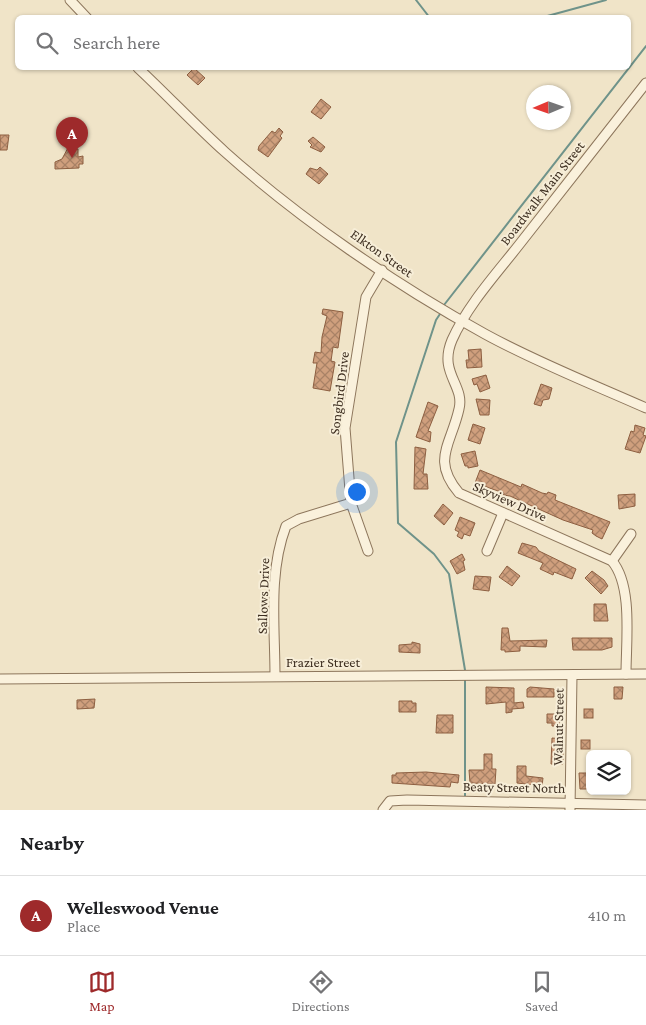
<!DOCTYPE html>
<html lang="en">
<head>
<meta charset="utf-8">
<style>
  body { margin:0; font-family:"Crimson Pro",serif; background:#f6f6f6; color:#202124 }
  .controls { position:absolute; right:15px; bottom:15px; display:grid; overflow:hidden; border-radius:8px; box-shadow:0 1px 4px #0004 }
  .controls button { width:45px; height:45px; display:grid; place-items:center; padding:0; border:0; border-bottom:1px solid #e0e0e0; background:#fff; color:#202124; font:25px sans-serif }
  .compass { position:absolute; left:526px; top:85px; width:45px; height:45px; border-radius:50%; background:#fff; box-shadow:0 1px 4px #0004; rotate:268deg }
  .you { position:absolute; left:356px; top:491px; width:18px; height:18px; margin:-12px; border:4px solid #fff; border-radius:50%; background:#1a73e8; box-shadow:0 0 0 8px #1a73e833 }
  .badge { display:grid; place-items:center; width:32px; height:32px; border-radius:50%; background:#9e2a2b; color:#fff; font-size:16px; font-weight:700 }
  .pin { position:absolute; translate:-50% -41px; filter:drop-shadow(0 1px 2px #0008) }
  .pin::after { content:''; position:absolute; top:26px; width:18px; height:15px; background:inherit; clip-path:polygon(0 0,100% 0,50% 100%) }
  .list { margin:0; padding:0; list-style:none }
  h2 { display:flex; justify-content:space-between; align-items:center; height:65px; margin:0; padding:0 20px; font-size:21px }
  h2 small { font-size:16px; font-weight:400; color:#757577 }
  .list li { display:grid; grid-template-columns:32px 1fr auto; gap:15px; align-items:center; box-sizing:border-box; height:80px; padding:0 20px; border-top:1px solid #e0e0e0 }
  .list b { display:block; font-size:19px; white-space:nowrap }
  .list p { margin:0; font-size:16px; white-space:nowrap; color:#757577 }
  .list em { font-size:16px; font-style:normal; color:#757577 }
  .icon { flex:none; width:28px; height:28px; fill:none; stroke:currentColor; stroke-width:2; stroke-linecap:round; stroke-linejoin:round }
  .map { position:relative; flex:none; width:646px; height:810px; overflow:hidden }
  .search { position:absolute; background:#fff; box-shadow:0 1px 4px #0004; left:15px; right:15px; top:15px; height:55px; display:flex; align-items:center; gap:12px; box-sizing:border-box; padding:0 18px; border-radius:8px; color:#757577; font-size:19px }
  .sheet { height:145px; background:#fff }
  nav { display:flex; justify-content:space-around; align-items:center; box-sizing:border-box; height:70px; border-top:1px solid #e0e0e0; background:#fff; font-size:14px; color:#757577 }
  nav a { display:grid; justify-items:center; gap:2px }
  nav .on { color:#9e2a2b }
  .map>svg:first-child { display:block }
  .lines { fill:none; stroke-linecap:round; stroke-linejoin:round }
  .stream { stroke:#6f938a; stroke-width:2 }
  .building { fill:url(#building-cross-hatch); stroke:#8d5f41 }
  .minor-casing { stroke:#8d765c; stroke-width:11 }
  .minor { stroke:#faf1dc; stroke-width:9 }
  .labels { text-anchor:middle; stroke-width:4; stroke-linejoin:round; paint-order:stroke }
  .street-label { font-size:14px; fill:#3d2e20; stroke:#f7eed8 }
</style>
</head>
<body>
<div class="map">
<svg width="646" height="810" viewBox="0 0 646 810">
  <defs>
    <pattern id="building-cross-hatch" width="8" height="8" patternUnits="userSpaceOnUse" patternTransform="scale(1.25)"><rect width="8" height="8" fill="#cf9f7d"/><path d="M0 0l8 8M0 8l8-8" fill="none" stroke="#a98266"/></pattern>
  </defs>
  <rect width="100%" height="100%" fill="#f0e4c8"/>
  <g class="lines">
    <g class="stream">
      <polyline points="416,0 430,18"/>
      <polyline points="540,18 606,0"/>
      <polyline points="444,305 646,46"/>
      <polyline points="440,314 436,320 396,442 398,523 434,554 449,574 465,670"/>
      <polyline points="465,796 465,680"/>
    </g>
  </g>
  <g class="building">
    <polygon points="194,68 205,78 198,85 187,75"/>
    <polygon points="321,99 331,107 321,119 311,112"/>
    <polygon points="279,128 283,132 280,136 282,138 268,157 258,150 259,146 272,131 275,133"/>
    <polygon points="0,135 9,135 7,150 0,150"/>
    <polygon points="313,137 325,147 321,152 310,147 312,145 308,141"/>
    <polygon points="69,146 75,146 75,149 78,149 78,157 83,156 83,164 79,164 79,168 55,169 55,162 62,159"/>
    <polygon points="320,167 328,174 319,184 306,174 310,168 317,170"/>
    <polygon points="323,309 343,312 338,348 333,347 331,361 335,362 330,391 313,388 317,363 313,363 315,352 321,353 322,337 327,316 322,314"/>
    <polygon points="481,349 482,367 467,368 466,360 469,360 468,350"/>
    <polygon points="486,375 490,388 480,392 477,384 474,385 472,379"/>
    <polygon points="541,384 552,388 549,399 543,400 541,406 534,404"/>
    <polygon points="476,399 490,400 489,415 480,415"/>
    <polygon points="428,402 438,406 428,431 431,432 430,442 416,437"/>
    <polygon points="473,424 485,428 480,444 468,440"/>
    <polygon points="635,425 645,428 643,435 646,436 640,453 625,449 631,431 634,432"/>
    <polygon points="415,447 426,449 423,474 427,474 428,489 414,489"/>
    <polygon points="475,451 478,466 468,468 468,466 465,466 461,454"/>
    <polygon points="480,470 521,487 522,484 542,493 547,494 548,492 556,495 555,500 610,522 602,539 596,536 592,533 593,530 563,520 510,496 503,495 504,493 475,483"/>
    <polygon points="635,494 635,506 619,509 618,495"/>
    <polygon points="443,504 453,513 444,525 434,516"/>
    <polygon points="460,517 475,523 470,536 464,534 462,539 457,536 459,532 455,530"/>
    <polygon points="522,543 536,547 539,551 576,569 572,579 554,572 553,575 540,569 543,563 518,553"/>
    <polygon points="462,554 465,560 463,561 465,570 457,574 450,561"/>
    <polygon points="507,566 520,576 512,586 499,577"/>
    <polygon points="592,571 604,580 608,586 601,594 585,578"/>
    <polygon points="475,576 491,577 489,591 473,589"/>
    <polygon points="594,604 606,604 608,621 594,621"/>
    <polygon points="502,628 508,628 510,641 547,640 546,647 520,646 520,651 505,652 505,650 501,650"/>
    <polygon points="572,638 612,638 612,647 602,650 573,650"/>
    <polygon points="412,642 420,644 420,653 399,652 399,645 412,644"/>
    <polygon points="486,687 514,688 514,703 523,702 524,708 512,709 512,712 506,713 506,702 486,704"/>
    <polygon points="530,687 554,689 554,697 527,697 527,689"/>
    <polygon points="614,687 623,687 622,699 614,699"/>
    <polygon points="95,699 94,708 77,709 77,700"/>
    <polygon points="399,701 412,701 412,703 416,703 416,712 399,712"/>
    <rect x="584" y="709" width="9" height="9"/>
    <polygon points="547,714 561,714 559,726 552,726 552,723 547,723"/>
    <polygon points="437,715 453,715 453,733 436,733"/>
    <polygon points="552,738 563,739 563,764 551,764"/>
    <rect x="581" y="740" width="9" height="9"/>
    <polygon points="484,754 492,754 492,769 496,769 495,784 470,783 469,770 484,770"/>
    <polygon points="517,766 526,766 526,776 543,778 542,786 517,783"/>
    <polygon points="426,772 459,775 458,783 451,782 450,787 392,783 392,775 396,775 396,773"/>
    <polygon points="579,773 589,773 590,789 580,789"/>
  </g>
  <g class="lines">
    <g class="minor-casing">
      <g id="minor">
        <polyline points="70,0 87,18"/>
        <path d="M138,68c29,27 57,57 87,84 76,68 171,133 260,182 51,28 107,50 161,74"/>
        <polyline points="368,551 351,503 345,428 366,297 382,270"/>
        <polyline points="487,551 503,513"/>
        <polyline points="612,561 631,534"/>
        <path d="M626,674c0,-33 7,-88 -14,-113l-153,-68c-28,-33 -8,-48 0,-84 6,-24 -21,-36 -7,-69 16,-36 46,-68 70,-99 41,-53 83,-105 124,-158"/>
        <path d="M275,676c0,-49 -7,-103 11,-150l13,-7 52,-16"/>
        <polyline points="0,679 646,674"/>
        <polyline points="383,810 390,801 407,800 646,805"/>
        <polyline points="570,810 572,675"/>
      </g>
    </g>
    <use href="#minor" class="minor"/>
  </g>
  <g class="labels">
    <g class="street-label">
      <text transform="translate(542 193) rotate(-52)" y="5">Boardwalk Main Street</text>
      <text transform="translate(382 253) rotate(35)" y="5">Elkton Street</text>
      <text transform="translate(339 393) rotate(-83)" y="5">Songbird Drive</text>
      <text transform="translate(510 501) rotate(24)" y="5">Skyview Drive</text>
      <text transform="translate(263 596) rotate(-88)" y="5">Sallows Drive</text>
      <text x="323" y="667">Frazier Street</text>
      <text transform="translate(558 727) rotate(-89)" y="5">Walnut Street</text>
      <text transform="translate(514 787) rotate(1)" y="5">Beaty Street North</text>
    </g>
  </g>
</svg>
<div class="controls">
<button><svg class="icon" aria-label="layers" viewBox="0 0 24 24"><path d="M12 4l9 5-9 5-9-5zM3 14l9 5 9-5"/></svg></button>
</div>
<svg class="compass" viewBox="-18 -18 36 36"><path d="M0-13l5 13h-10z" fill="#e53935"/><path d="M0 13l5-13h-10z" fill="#757577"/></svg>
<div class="you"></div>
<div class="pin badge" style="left:72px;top:158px">A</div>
<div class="search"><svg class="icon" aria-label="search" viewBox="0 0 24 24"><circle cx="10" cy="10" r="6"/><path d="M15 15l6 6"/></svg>Search here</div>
</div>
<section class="sheet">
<h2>Nearby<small></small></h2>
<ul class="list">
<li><span class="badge">A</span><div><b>Welleswood Venue</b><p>Place</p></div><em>410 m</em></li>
</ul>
</section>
<nav>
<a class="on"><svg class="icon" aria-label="map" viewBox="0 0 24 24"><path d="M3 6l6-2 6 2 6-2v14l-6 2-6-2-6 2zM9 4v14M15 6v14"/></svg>Map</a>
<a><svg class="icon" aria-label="directions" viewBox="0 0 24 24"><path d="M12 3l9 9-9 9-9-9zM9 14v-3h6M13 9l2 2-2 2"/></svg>Directions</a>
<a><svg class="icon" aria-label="saved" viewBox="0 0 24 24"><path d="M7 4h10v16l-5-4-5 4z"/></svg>Saved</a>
</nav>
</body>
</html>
